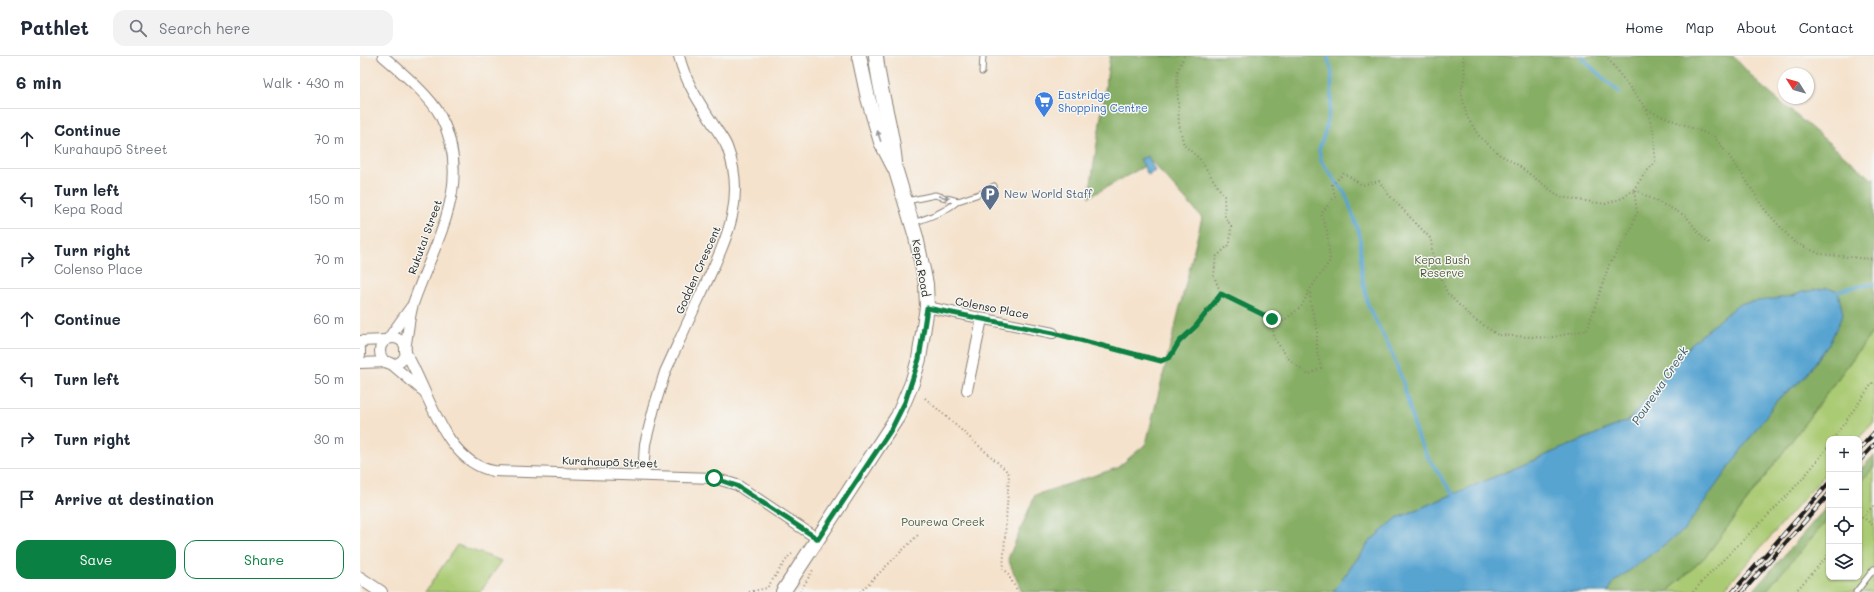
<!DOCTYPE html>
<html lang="en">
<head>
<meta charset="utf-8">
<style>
  body { margin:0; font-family:Mali,sans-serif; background:#f2f2f3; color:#1f2937 }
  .controls { position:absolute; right:12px; bottom:12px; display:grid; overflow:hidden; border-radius:8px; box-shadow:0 1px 3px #0004 }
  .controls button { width:36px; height:36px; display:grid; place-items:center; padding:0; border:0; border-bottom:1px solid #e0e1e3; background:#fff; color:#1f2937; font:20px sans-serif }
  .compass { position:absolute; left:1418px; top:12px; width:36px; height:36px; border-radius:50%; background:#fff; box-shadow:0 1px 3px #0004; rotate:307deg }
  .stop { position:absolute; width:12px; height:12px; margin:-9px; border:3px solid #0b8043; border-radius:50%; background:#fff }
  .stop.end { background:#0b8043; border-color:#fff; box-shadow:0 1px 4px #0008 }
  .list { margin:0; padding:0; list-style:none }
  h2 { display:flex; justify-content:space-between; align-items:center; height:52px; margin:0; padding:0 16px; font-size:17px }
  h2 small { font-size:13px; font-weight:400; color:#747a83 }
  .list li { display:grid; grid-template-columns:26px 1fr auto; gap:12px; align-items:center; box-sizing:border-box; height:60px; padding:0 16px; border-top:1px solid #e0e1e3 }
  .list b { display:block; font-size:15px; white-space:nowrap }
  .list p { margin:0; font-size:13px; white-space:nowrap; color:#747a83 }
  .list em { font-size:13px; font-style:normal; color:#747a83 }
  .actions { display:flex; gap:8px; padding:12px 16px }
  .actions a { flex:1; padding:9px 0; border:1px solid #0b8043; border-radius:12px; text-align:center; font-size:14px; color:#0b8043 }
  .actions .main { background:#0b8043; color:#fff }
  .icon { flex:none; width:22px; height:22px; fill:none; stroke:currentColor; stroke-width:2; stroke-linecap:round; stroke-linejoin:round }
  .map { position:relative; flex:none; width:1514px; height:536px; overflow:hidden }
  header { display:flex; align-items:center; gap:24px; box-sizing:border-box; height:56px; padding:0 20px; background:#fff; border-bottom:1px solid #e0e1e3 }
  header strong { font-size:19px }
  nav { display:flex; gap:22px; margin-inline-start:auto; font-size:14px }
  .search { width:280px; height:36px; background:#f2f2f3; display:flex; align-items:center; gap:10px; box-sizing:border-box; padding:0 14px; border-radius:12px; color:#747a83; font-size:15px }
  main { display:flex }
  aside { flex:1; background:#fff }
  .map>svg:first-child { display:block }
  .green { fill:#aaca73; stroke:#637348 }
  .forest { fill:#87ae65; stroke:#526540 }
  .water { fill:#59a4d1; stroke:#3a6076 }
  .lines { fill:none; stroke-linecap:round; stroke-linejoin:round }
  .stream { stroke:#59a4d1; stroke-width:3.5 }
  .service-casing { stroke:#887f74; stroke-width:7 }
  .minor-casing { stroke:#887f74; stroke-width:12 }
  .tertiary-casing { stroke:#887f74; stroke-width:14 }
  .secondary-casing { stroke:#887f74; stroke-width:16 }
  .path { stroke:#887f74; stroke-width:2; stroke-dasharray:1 3; stroke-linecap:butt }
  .service { stroke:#fff; stroke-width:5 }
  .minor { stroke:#fff; stroke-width:10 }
  .tertiary { stroke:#fff; stroke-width:12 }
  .secondary { stroke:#fff; stroke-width:14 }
  .rail-casing { stroke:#1c1c1c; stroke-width:4.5 }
  .rail { stroke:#f6f6f2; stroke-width:3; stroke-dasharray:9; stroke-linecap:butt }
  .oneway { fill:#999 }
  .route { stroke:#0b8043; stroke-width:5 }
  .labels { text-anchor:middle; stroke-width:3; stroke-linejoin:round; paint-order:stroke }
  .shop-label { font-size:11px; fill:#366cbe; stroke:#f6f6f2; text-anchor:start }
  .service-label { font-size:11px; fill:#4e5e75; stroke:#f6f6f2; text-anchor:start }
  .street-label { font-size:11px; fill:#1c1c1c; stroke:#f6f6f2 }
  .park-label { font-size:11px; fill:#4e593a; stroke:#f6f6f2 }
  .water-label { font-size:12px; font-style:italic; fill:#37596d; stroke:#f6f6f2 }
</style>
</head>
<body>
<header>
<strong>Pathlet</strong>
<div class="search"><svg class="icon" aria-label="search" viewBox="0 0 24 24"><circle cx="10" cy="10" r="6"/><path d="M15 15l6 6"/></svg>Search here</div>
<nav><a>Home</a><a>Map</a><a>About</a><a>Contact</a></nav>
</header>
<main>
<aside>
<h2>6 min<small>Walk · 430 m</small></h2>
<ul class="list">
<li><svg class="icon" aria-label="ahead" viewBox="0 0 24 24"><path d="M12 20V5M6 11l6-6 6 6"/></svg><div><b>Continue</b><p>Kurahaupō Street</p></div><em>70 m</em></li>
<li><svg class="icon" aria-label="left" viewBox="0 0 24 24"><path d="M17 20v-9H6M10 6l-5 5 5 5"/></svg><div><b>Turn left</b><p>Kepa Road</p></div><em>150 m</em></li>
<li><svg class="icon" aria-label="right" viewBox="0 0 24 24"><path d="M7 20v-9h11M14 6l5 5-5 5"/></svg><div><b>Turn right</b><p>Colenso Place</p></div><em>70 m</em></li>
<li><svg class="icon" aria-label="ahead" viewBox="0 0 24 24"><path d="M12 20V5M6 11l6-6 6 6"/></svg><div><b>Continue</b></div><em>60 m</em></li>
<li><svg class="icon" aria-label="left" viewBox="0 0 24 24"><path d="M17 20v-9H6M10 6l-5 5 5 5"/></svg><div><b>Turn left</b></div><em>50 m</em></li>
<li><svg class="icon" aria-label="right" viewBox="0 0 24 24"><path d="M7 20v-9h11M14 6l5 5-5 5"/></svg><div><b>Turn right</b></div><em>30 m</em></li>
<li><svg class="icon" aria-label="arrive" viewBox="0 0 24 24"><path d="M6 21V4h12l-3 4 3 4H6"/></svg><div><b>Arrive at destination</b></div></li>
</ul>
<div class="actions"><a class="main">Save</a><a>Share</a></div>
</aside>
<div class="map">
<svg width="1514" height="536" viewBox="0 0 1514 536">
  <rect width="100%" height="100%" fill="#f6f6f2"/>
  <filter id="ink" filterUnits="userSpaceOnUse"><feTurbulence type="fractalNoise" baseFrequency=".025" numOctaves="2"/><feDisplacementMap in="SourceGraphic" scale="8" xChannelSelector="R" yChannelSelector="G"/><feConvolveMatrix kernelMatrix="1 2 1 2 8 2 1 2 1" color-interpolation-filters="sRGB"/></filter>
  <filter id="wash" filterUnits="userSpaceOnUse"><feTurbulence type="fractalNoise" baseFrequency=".012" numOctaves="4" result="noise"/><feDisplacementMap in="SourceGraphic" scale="16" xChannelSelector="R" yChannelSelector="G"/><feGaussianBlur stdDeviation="0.9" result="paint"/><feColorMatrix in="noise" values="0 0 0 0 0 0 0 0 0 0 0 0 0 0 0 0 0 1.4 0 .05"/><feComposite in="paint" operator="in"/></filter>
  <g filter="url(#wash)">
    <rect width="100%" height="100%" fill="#f5e2cc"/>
    <g class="green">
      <polygon points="1514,274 1514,366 1498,383 1469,383 1469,414 1362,536 1307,536 1346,500"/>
      <polygon points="1514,403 1514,536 1397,536 1469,454 1469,521 1499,521 1499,420"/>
      <polygon points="97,489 142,505 120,536 65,536"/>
    </g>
    <g class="forest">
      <polygon points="750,0 1373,0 1400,29 1512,123 1514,121 1514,274 1346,500 1307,536 1248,536 1254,526 1418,343 1443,323 1469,288 1442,236 1331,288 1269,364 1037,462 1010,485 973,536 662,536 648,503 675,439 757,412 786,388 842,162 792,106 729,141"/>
      <polygon points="1514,399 1514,411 1499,428 1499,415"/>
      <polygon points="1469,448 1469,462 1411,529 1405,536 1392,536"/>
    </g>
    <g class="water">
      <polygon points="788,100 795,115 788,119 780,103"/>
      <polygon points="1466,232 1476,234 1478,236 1483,258 1469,288 1443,323 1418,343 1324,474 1254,526 1248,536 973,536 1010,485 1037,462 1269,364 1331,288 1378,248 1433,240 1442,236"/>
    </g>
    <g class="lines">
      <g class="stream">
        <polyline points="967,0 972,16 971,46 965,76 959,93 961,105 986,139 1000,180 1002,220 1008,250 1030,292 1043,326 1056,377 1067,400 1090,434 1096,440"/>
        <polyline points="1221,0 1230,10 1260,37"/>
        <polyline points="1475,237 1489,232 1514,228"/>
      </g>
    </g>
  </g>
  <g filter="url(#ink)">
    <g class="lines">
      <g class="service-casing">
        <g id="service">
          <polyline points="622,16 623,0"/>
          <path d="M547,145l28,-6 23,6c-13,11 -28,16 -45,22"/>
          <polyline points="598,145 622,137 634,130"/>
          <polyline points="1496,536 1514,513"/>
        </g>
      </g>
      <g class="minor-casing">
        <g id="minor">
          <path d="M23,0c17,15 47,40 57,59 35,68 -5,125 -27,189 -4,13 -5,30 -8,45"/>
          <polyline points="567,251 693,277"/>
          <circle cx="33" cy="295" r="13"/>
          <polyline points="28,283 51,251"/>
          <polyline points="0,285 26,284"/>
          <polyline points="0,293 0,299"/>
          <path d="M45,295c23,38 39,112 89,120l220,7 23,7 81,54"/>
          <polyline points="0,307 28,306"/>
          <polyline points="30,307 62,334"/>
          <polyline points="607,334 622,263"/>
          <path d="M283,419l2,-31 9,-36 11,-36c12,-26 24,-53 37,-80 22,-48 46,-91 25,-145 -3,-8 -10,-16 -14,-23 -14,-22 -28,-43 -34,-68"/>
        </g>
      </g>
      <g class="tertiary-casing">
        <polyline id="tertiary" points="0,522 21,536"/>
      </g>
      <g class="secondary-casing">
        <g id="secondary">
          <path d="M516,0c3,36 16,70 19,107"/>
          <polyline points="423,536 538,360 552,327 559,303 567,251 566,228 556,181 536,115 521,86 508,42 499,0"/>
        </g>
      </g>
      <g class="path">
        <polyline points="1103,0 1105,19 1101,36 1107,61 1119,80 1140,99 1155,107 1200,141 1245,148 1263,142 1274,133 1283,120 1295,106 1294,78 1287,54 1246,0"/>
        <polyline points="1287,54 1355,81 1382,118 1405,154 1434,186 1460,198 1509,203 1514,202"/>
        <polyline points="1275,134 1326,160 1342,181 1351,188"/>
        <polyline points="871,170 875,170"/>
        <polyline points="861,238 922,266 941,251 950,233 970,205 967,175 961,158 975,140 972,129 984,117 1002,129 1019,125 1028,138 1071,183 1073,205 1087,237 1111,261 1138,279 1188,282 1227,274 1249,209 1271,173 1277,156 1274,133"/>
        <polyline points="912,263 914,282 929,303 948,319 961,312 957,295 957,270 951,251 950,234"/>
        <polyline points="702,279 805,304 810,301 819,287 836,270 861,238 854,220 856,201 870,188 871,170 865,161 864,140 839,102 824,89 819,69 817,17 824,0"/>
        <polyline points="565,342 645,413 649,418 643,513 646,515 658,536"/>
        <polyline points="1473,383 1514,325"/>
        <polyline points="1499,458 1514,470"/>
        <polyline points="1499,465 1514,449"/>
        <polyline points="389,536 407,532 429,500 432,498"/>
        <polyline points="440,536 453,514"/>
        <polyline points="500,536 559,478"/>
        <path d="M1333,536c44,-50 97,-92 136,-147"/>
        <polyline points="1435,536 1469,498"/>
      </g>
      <use href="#service" class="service"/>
      <use href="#minor" class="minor"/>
      <use href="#tertiary" class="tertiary"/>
      <use href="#secondary" class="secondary"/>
      <g class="rail-casing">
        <g id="rail">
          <polyline points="1499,394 1514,377"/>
          <polyline points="1499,405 1514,389"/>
          <polyline points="1373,536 1469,427"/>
          <polyline points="1382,536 1469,438"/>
        </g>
      </g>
      <use href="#rail" class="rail"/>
    </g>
    <defs><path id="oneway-solid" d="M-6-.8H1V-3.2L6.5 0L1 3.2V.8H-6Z"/></defs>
    <g class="oneway">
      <use href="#oneway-solid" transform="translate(519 80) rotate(-108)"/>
      <use href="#oneway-solid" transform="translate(584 141) rotate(11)"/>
    </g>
  </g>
  <g class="lines" filter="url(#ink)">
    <polyline class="route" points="354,422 377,430 458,483 532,372 545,346 559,303 567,252 693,277 801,305 810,301 819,286 836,270 861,238 912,263"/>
  </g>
  <defs>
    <g id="supermarket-pin" transform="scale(1)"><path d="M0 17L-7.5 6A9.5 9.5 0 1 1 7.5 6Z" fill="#3f7fe0" stroke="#f6f6f2"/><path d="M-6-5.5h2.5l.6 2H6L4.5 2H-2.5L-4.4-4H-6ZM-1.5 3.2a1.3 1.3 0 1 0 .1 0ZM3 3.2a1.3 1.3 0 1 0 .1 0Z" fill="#fff"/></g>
    <g id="parking-pin" transform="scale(1)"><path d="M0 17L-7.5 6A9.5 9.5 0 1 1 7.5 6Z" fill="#5c6f8a" stroke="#f6f6f2"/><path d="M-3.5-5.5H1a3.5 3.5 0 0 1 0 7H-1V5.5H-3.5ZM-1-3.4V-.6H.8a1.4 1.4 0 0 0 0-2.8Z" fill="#fff"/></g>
  </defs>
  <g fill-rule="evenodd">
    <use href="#supermarket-pin" x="684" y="45"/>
    <use href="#parking-pin" x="630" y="138"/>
  </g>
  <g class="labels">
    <g class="shop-label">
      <text x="698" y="43">Eastridge<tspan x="698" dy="13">Shopping Centre</tspan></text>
    </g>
    <g class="service-label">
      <text x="644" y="142">New World Staff</text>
    </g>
    <g class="street-label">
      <text transform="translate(65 181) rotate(-70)" y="4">Rukutai Street</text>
      <text transform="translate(561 212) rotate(80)" y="4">Kepa Road</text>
      <text transform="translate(338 214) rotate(-66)" y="4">Godden Crescent</text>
      <text transform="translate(632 252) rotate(11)" y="4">Colenso Place</text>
      <text transform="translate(250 406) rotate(2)" y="4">Kurahaupō Street</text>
    </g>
    <g class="park-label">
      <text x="1082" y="208">Kepa Bush<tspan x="1082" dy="13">Reserve</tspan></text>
      <text x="583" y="470">Pourewa Creek</text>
    </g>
    <g class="water-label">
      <text transform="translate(1300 330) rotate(-56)" y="4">Pourewa Creek</text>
    </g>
  </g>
</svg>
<div class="controls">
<button>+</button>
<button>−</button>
<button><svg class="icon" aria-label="locate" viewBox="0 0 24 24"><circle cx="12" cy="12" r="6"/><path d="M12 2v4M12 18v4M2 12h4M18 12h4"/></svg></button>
<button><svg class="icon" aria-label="layers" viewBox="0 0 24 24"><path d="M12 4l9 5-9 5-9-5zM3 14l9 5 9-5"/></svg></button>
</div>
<svg class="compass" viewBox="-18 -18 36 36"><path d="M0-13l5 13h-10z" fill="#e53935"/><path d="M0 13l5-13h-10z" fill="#747a83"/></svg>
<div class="stop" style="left:354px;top:422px"></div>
<div class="stop end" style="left:912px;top:263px"></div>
</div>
</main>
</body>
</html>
